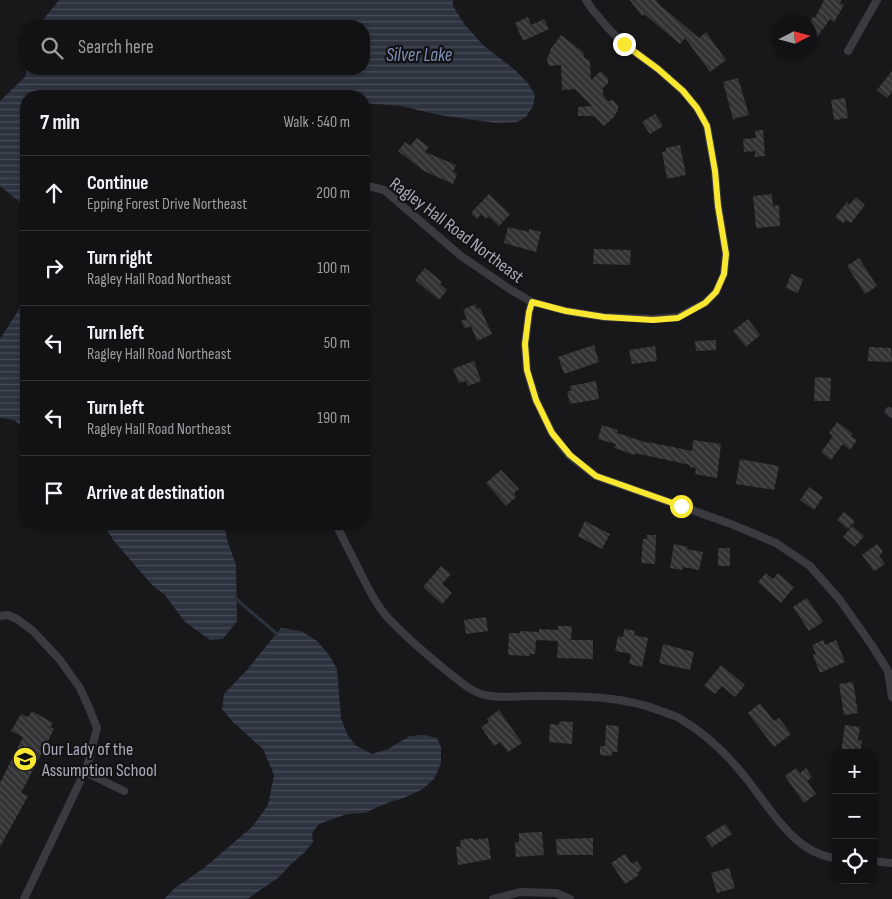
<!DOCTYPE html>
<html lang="en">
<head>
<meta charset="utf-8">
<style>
  body { margin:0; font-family:"Sofia Sans Condensed",sans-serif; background:#1b1b1d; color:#f1f3f6 }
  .controls { position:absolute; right:15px; bottom:15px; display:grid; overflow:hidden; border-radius:10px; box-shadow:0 1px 4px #0004 }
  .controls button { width:45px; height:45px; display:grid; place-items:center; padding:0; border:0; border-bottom:1px solid #313234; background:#121214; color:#f1f3f6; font:25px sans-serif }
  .compass { position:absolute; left:772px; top:15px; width:45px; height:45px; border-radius:50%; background:#121214; box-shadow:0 1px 4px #0004; rotate:84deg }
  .stop { position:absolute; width:15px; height:15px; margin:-11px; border:4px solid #fae830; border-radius:50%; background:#fff }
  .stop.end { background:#fae830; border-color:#fff; box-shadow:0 1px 5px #0008 }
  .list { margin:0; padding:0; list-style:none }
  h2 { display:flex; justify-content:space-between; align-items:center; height:65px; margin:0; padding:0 20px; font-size:21px }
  h2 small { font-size:16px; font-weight:400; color:#9c9ea0 }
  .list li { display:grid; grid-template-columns:32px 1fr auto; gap:15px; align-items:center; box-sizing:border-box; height:75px; padding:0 20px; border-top:1px solid #313234 }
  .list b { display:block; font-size:19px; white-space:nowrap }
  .list p { margin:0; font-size:16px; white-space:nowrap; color:#9c9ea0 }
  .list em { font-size:16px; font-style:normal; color:#9c9ea0 }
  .icon { flex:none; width:28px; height:28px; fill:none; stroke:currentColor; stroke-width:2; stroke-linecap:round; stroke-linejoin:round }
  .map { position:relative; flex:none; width:892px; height:899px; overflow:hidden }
  .search { position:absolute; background:#121214; box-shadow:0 1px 4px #0004; left:20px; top:20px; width:350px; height:55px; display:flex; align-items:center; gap:12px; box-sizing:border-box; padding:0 18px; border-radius:20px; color:#9c9ea0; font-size:19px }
  .panel { position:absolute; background:#121214; box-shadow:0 1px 4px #0004; left:20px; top:90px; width:350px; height:440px; border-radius:20px }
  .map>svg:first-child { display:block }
  .water { fill:url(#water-rules) }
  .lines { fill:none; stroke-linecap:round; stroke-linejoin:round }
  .stream { stroke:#2d323f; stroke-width:3 }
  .building { fill:url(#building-back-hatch) }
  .street { stroke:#3b3a41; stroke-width:8 }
  .route { stroke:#fae830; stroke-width:6 }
  .labels { text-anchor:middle; stroke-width:4.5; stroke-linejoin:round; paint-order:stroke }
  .street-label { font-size:18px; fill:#a9aaba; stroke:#131315 }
  .poi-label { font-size:18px; fill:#a9aaba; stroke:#131315; text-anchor:start }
  .water-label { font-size:19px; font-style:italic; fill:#7f8fb6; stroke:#131315 }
</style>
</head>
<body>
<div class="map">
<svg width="892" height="899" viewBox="0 0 892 899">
  <defs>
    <pattern id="water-rules" width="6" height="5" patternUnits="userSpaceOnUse" patternTransform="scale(1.25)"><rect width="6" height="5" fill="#2d323f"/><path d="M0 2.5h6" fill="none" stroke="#494d59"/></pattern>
    <pattern id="building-back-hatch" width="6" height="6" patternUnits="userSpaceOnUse" patternTransform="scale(1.25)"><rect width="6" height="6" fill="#333336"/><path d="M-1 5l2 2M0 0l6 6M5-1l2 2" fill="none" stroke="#4e4e51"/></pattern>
  </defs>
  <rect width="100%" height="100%" fill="#18181a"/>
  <g class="water">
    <polygon points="59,0 453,0 453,6 465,25 484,46 514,69 527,82 535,95 533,106 526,117 517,122 496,123 439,115 401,106 364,103 364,96 26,96 26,207 0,186 0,101 25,77 27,69 364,69 364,26 41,26 43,20"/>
    <polygon points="26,294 26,430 14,420 0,418 0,339 25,300"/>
    <polygon points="103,524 224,524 228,543 236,565 237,621 223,639 210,640 185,622 165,595 152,585 114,541"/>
    <polygon points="281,628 301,631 317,641 329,655 337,669 341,718 347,734 355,745 372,754 388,749 410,736 424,735 437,738 441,747 441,763 434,779 423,789 404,798 390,802 364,813 347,814 319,824 312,833 313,842 305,852 290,865 278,878 247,899 164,899 175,888 204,868 252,827 268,805 274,775 263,749 233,722 222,709 224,694 247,670"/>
  </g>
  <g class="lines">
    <polyline class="stream" points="235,598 277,634"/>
  </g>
  <g class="building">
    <polygon points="630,0 656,0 660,5 699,38 706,32 726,60 710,72 685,38 680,44 644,14 642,16"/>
    <polygon points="824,0 841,0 840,3 844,5 834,22 830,19 810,47 810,22 813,17 815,18"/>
    <polygon points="528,17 531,25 544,19 549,29 523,41 515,23"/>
    <polygon points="561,35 583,52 584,57 590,61 591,80 601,71 608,79 608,83 603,88 603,95 608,101 613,100 618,106 618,111 615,114 615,116 604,126 594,116 578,116 578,107 592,106 575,89 562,90 561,65 550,66 548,64 547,58 550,53 550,50"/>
    <polygon points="892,71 892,92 887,98 877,90"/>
    <polygon points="738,78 749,115 733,119 723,82"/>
    <polygon points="845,98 848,118 834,120 831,100"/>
    <polygon points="655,114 663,126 650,134 642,122"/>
    <polygon points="763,130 765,156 755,157 755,151 744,152 743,139 756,138 755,131"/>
    <polygon points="417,138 429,147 425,152 456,165 453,172 457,174 453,184 424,171 398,151 405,142 410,146"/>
    <polygon points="680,145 686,175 667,179 662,152 666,151 666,148"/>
    <polygon points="489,194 510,214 499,226 488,216 486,219 481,214 477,219 471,213"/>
    <polygon points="772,194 773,206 779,205 780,226 756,228 753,196"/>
    <polygon points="856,197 865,205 851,223 846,220 843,223 835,217 847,202 849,205"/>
    <polygon points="508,227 529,232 529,229 541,232 536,252 504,243"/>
    <polygon points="594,249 631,250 630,265 593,264"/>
    <polygon points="859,258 877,286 865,294 847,266"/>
    <polygon points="425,268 442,282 440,284 447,290 439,300 415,280"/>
    <polygon points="791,274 803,279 798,293 786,288"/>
    <polygon points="475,304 477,309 480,308 492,334 477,341 471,326 465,329 461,321 467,319 463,310"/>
    <polygon points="748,319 760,335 746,347 733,331"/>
    <polygon points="716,340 716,350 696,351 695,341"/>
    <polygon points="594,345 599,362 564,374 558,357"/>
    <polygon points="655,346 657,361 632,364 629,350"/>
    <polygon points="869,347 891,348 892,362 868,361"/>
    <polygon points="474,361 481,381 468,386 466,381 459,383 453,369"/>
    <polygon points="815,377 831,378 830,401 814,401"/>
    <polygon points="596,381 599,399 570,404 567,391 571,391 570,386"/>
    <polygon points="837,422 853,434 851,436 857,440 850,450 843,444 831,460 821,452 833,436 829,433"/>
    <polygon points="602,425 618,430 617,433 648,443 648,442 692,451 693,440 721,444 717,478 695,474 696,468 690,467 690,465 635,453 635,455 614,448 616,444 598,439"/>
    <polygon points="740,459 779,466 774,490 736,484"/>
    <polygon points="501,470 519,489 514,493 516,497 506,506 486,483"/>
    <polygon points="809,487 823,497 814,510 800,500"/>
    <polygon points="844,512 855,521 848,529 837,520"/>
    <polygon points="585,521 610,534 602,549 578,536"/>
    <polygon points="852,526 864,536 855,547 843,537"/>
    <polygon points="647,535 656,535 655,564 641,563 643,539 647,539"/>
    <polygon points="674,544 688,547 687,549 703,552 699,570 683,567 682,570 670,568"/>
    <polygon points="877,544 883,552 879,556 885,564 874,571 862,555"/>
    <rect x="718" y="548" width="12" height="18"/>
    <polygon points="441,566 451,574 442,584 452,593 442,604 423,587"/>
    <polygon points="766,573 773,579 778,573 794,587 781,603 758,582"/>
    <polygon points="807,598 823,622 809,631 793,607"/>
    <polygon points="486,617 488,631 466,634 464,620"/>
    <polygon points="558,626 572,626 571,640 593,640 593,659 557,658 558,641 536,640 535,654 530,654 529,656 508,655 509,633 520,633 520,631 539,632 539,629 558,630"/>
    <polygon points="624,629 635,631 634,635 648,638 642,667 629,664 631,654 615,651 618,636 623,637"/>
    <polygon points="823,640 825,645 836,640 845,662 820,673 813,655 816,654 812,645"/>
    <polygon points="663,644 694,652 690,670 659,663"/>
    <polygon points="721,665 745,685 735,697 722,686 715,694 704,686"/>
    <polygon points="853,682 858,713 844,715 839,684"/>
    <polygon points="760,703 774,721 779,718 791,734 774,747 748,713"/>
    <polygon points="499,710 522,743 508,752 500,742 494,746 481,727 489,722 487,719"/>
    <polygon points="32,711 53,723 50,727 54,729 21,793 28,796 0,847 0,783 23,737 11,731 21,714 28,717"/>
    <polygon points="560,721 573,722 572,744 549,742 550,724 559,725"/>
    <polygon points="606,725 619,726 617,752 612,752 611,756 600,755 600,746 605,746"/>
    <polygon points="845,725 860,727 858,740 862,741 860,753 841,753"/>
    <polygon points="796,768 800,773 806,768 812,777 807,781 816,794 804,803 785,776"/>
    <polygon points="725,824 732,834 712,847 705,837"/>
    <polygon points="542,832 544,855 516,857 515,842 519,842 519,833"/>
    <polygon points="473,838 473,840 488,838 491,859 458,865 456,847 461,846 460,840"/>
    <polygon points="593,838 593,855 557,855 556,839"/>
    <polygon points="625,854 632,864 637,861 642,869 637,873 639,875 625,884 611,863"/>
    <polygon points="729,868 735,888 717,893 711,873"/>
  </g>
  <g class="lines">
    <g class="street">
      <polyline points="848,51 877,0"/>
      <polyline points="364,185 384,190 461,256 511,290 532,302 566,311 604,317 653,319 678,317 705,303 716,292 724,274 726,254 718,206 715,171 707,126 697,108 683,91 658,69 624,44 608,28 592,9 586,0"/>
      <polyline points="532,302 529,312 525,344 527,371 536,400 552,433 569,455 596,476 731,524 776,543 810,566 840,600 871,644 888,671 892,697"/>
      <polyline points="889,411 892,414"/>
      <path d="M336,524c8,17 17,34 25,50 8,16 16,32 28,45 18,19 38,36 59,53 13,10 25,22 42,24 13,2 28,0 41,0 44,0 89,-1 130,15 6,2 12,4 18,7 24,14 44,32 62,54 26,30 51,82 95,86"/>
      <polyline points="0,616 8,615 17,619 33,631 60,660 80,688 89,708 97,728 87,767 24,899"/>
      <polyline points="85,772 124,791"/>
      <polyline points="873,861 892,863"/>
      <polyline points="493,899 520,892 556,893 570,899"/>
    </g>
  </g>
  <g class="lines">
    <polyline class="route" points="624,44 658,69 683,91 697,108 707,126 715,171 718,206 726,254 724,274 716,292 705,303 678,318 653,320 604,317 566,311 532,302 529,312 525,344 527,370 536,400 552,433 570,455 596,476 681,506"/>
  </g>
  <defs>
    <g id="school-disc" transform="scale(1.25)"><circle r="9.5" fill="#fae830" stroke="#131315"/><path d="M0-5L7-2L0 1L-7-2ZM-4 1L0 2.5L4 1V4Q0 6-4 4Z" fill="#111"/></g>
  </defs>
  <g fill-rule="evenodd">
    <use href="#school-disc" x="25" y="759"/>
  </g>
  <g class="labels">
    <g class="street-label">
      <text transform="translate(457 230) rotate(37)" y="6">Ragley Hall Road Northeast</text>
    </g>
    <g class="poi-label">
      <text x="42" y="755">Our Lady of the<tspan x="42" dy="21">Assumption School</tspan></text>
    </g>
    <g class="water-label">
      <text x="419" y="61">Silver Lake</text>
    </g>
  </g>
</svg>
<div class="controls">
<button>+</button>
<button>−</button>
<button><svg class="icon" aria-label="locate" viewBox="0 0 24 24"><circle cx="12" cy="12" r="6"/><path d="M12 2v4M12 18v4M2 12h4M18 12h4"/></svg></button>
</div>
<svg class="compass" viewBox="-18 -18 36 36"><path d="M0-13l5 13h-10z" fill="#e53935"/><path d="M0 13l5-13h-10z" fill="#9c9ea0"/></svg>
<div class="stop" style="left:681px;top:506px"></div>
<div class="stop end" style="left:624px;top:44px"></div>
<div class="search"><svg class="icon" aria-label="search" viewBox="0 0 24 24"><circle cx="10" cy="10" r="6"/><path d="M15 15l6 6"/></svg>Search here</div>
<section class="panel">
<h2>7 min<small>Walk · 540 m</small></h2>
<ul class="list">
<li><svg class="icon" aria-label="ahead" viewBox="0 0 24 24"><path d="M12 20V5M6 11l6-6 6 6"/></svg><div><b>Continue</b><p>Epping Forest Drive Northeast</p></div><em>200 m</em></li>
<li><svg class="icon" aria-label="right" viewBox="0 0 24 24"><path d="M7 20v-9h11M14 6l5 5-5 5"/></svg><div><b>Turn right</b><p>Ragley Hall Road Northeast</p></div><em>100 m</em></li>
<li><svg class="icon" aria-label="left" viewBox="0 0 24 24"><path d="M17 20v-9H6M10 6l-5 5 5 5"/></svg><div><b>Turn left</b><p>Ragley Hall Road Northeast</p></div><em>50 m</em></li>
<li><svg class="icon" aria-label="left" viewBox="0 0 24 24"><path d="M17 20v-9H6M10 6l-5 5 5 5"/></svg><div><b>Turn left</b><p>Ragley Hall Road Northeast</p></div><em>190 m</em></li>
<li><svg class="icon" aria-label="arrive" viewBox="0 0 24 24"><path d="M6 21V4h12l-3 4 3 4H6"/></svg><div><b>Arrive at destination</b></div></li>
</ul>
</section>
</div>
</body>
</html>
